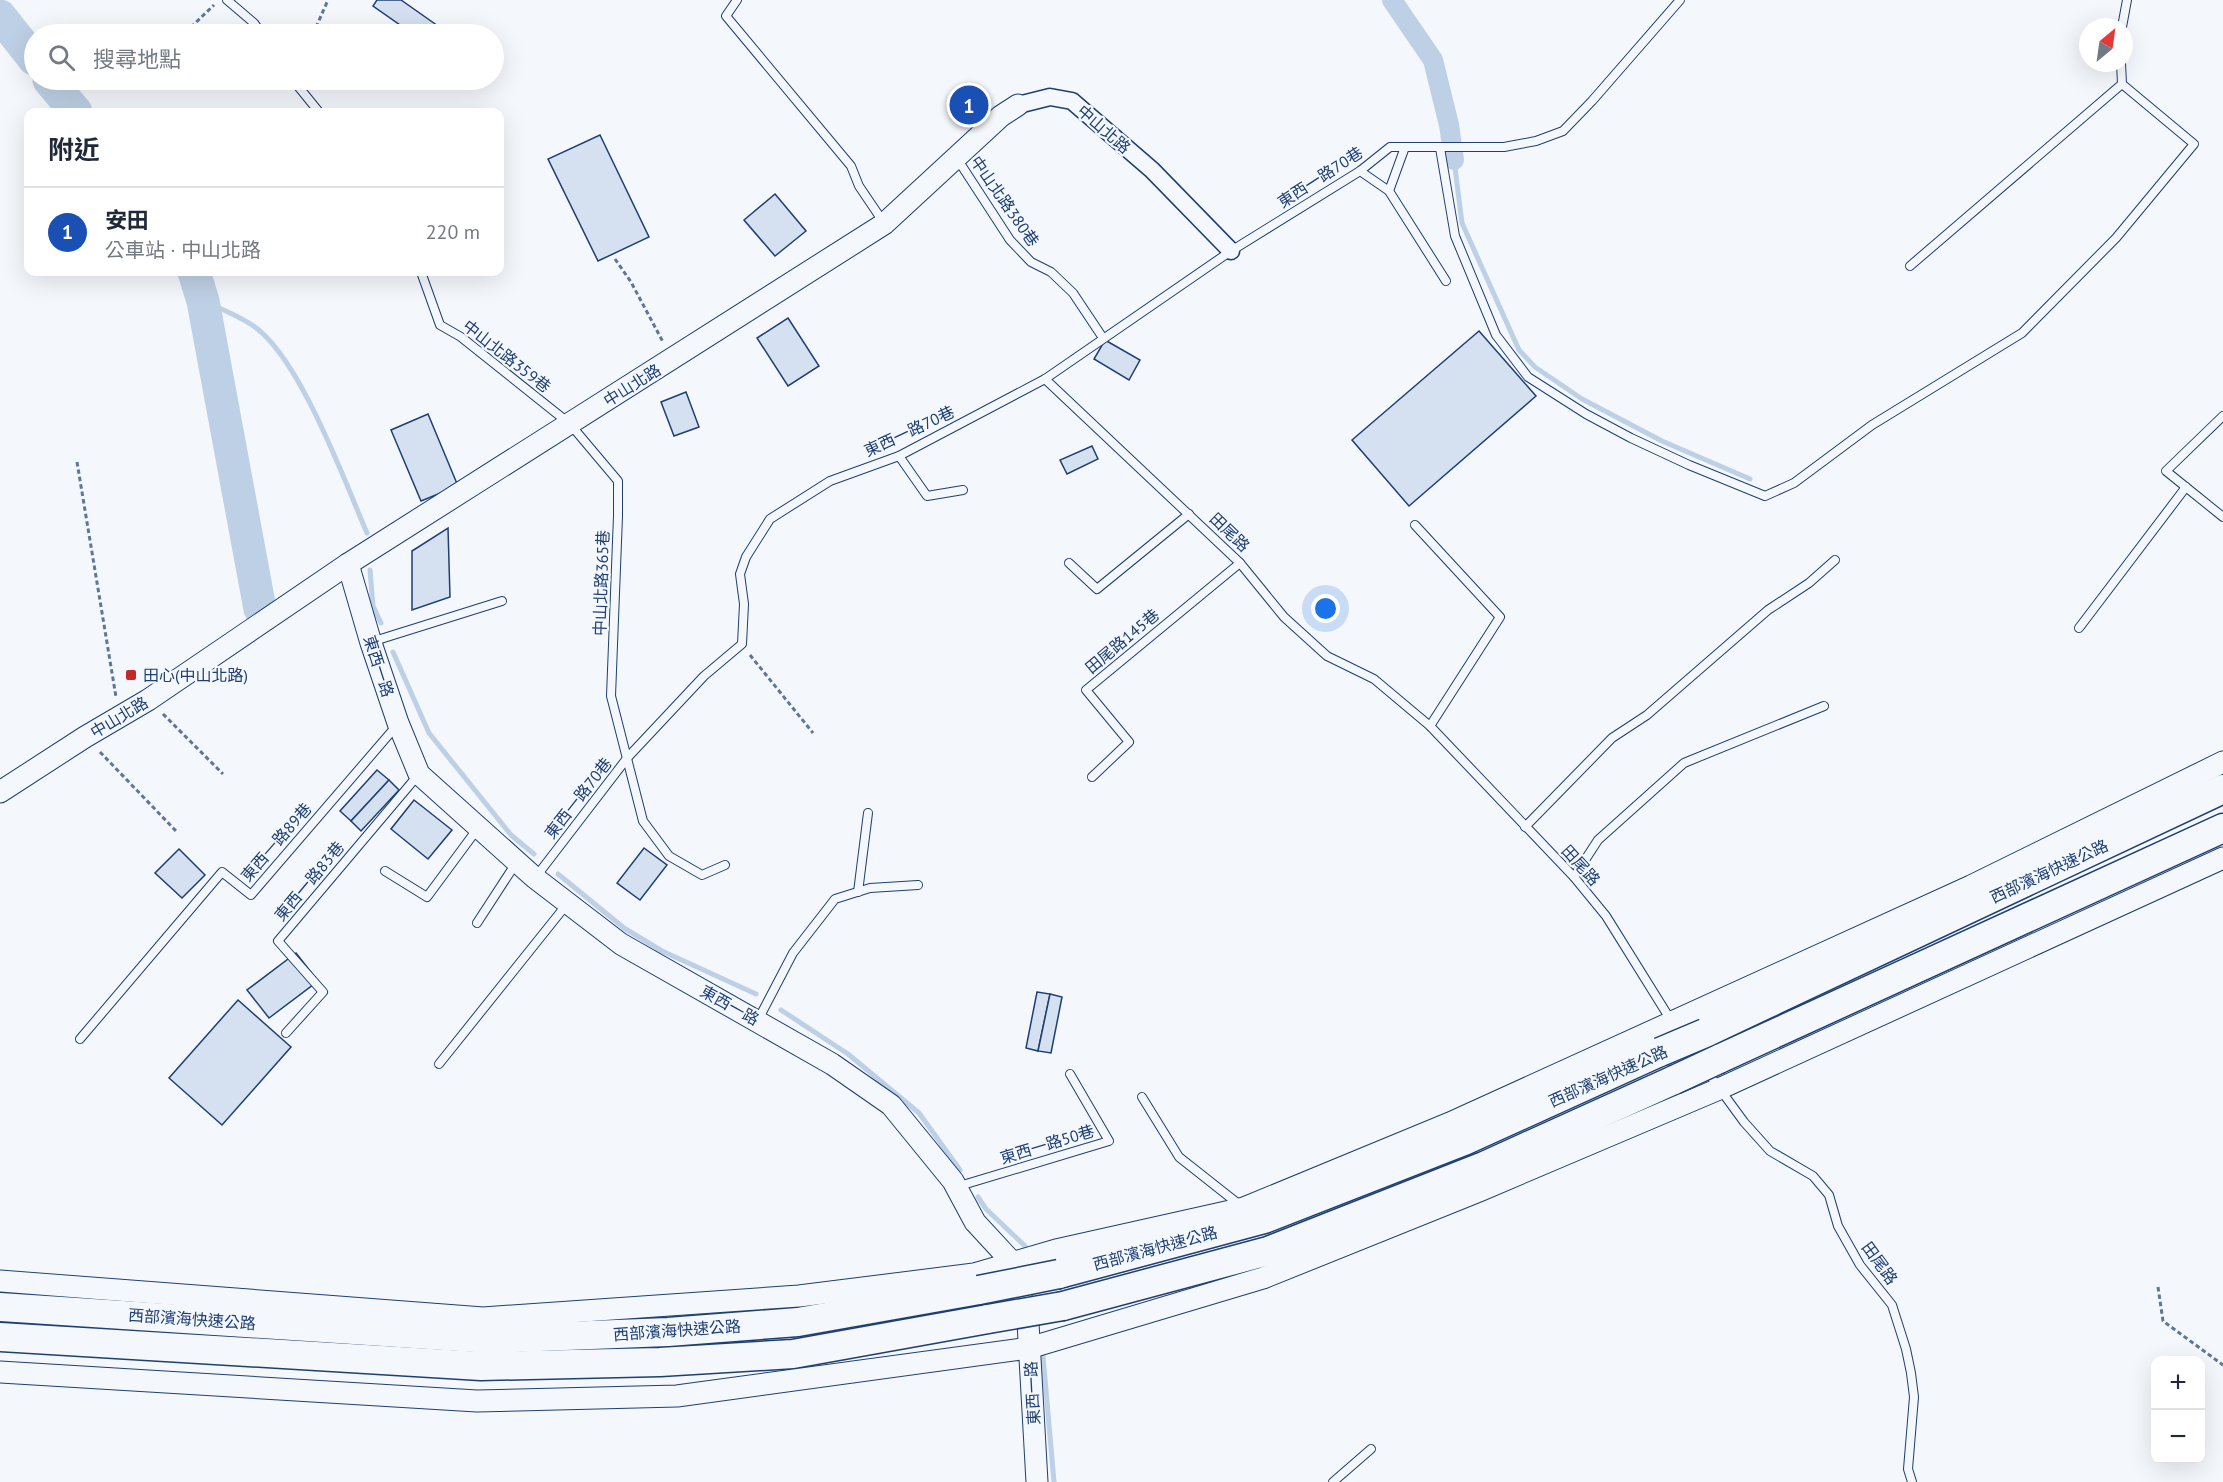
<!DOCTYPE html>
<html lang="zh-TW">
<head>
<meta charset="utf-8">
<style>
  body { margin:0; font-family:"PT Sans","Noto Sans TC",sans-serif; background:#f6f6f7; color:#1f2937 }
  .controls { position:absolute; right:18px; bottom:18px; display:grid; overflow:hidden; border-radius:12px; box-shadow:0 6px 24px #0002 }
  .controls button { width:54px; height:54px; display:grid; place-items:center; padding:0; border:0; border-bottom:2px solid #e0e1e3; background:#fff; color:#1f2937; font:30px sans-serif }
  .compass { position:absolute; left:2079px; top:18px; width:54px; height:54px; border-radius:50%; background:#fff; box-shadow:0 6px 24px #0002; rotate:29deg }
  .you { position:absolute; left:1326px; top:609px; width:21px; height:21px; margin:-15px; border:4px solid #fff; border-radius:50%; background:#1a73e8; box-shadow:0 0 0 9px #1a73e833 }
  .badge { display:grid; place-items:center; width:39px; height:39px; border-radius:50%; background:#1a73e8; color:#fff; font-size:20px; font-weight:700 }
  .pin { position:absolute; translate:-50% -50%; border:3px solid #fff; box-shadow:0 2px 6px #0006 }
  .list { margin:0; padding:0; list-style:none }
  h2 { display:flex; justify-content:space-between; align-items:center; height:78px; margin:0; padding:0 24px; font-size:26px }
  h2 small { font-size:20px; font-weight:400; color:#747a83 }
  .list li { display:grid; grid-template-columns:39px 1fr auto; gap:18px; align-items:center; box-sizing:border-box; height:90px; padding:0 24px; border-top:2px solid #e0e1e3 }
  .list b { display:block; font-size:22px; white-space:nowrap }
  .list p { margin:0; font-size:20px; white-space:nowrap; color:#747a83 }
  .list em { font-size:20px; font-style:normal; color:#747a83 }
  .icon { flex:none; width:33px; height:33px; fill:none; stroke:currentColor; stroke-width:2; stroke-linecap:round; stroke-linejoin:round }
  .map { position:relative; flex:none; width:2223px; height:1482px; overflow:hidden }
  .search { position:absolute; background:#fff; box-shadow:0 6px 24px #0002; left:24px; top:24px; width:480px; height:66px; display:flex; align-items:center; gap:15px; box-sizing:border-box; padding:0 21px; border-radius:33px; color:#747a83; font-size:22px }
  .panel { position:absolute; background:#fff; box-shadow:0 6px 24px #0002; left:24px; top:108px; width:480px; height:168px; border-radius:12px }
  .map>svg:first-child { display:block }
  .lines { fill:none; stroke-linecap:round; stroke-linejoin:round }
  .stream { stroke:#bed0e5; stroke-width:5 }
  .canal { stroke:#bed0e5; stroke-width:20 }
  .river { stroke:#bed0e5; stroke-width:33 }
  .building { fill:#d5e0f0; stroke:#1d3f73; stroke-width:1.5 }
  .service-casing { stroke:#1d3f73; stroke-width:10 }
  .minor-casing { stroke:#1d3f73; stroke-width:19 }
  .tertiary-casing { stroke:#1d3f73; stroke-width:23 }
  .trunk-casing { stroke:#1d3f73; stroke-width:31 }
  .path { stroke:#5e769c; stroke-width:3; stroke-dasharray:4.5 3; stroke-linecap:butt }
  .service { stroke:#f4f7fb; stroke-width:8 }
  .minor { stroke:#f4f7fb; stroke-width:16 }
  .tertiary { stroke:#f4f7fb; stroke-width:21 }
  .trunk { stroke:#f4f7fb; stroke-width:28 }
  .trunk-bridge-casing { stroke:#1d3f73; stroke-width:31; stroke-linecap:butt }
  .trunk-bridge { stroke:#f4f7fb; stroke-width:28 }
  .poi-dot { fill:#c62828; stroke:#f4f7fb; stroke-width:2 }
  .labels { text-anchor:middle; stroke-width:4.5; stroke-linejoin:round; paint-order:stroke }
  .street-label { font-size:16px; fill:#1d3f73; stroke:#f4f7fb }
  .poi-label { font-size:16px; fill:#1d3f73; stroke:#f4f7fb; text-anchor:start }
</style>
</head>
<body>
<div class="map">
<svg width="2223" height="1482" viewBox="0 0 2223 1482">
  <rect width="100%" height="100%" fill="#f4f7fb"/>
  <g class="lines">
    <g class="stream">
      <polyline points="1454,160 1462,223 1519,350 1535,367 1582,399 1662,441 1750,479"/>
      <path d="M203,301c16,7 34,14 49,24 47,30 92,155 115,208"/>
      <polyline points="370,570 373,606 381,623"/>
      <polyline points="393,652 429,733 511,835 534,854"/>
      <polyline points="558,874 624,928 662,951 756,994"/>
      <polyline points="781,1010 848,1054 919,1113 960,1170"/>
      <polyline points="978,1197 986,1209 1025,1246"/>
      <polyline points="1043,1356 1054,1482"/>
    </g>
    <polyline class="canal" points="1392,0 1433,60 1449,125 1454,160"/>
    <g class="river">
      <polyline points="0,16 34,59"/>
      <polyline points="49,80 76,112"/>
      <polyline points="194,272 203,301 260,609"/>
    </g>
  </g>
  <g class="building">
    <polygon points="377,0 401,0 448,33 447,34 413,34 373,6"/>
    <polygon points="600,135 649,237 598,261 548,159"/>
    <polygon points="775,194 806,231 775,256 744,220"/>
    <polygon points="788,318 819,366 788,386 757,338"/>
    <polygon points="1479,331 1536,396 1409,506 1352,440"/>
    <polygon points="1105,340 1140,360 1129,380 1094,359"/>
    <polygon points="686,392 699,427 674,436 661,402"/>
    <polygon points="428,414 458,486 421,501 391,430"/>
    <polygon points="1092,446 1098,459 1067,474 1060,460"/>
    <polygon points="448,528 450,597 412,610 412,551"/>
    <polygon points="377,770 389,780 351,821 340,811"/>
    <polygon points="389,780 399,790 361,831 351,821"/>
    <polygon points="414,800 452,830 428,859 391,829"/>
    <polygon points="644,848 667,865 640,900 617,883"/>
    <polygon points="179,849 205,875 182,898 155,873"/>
    <polygon points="296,953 318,981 269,1018 247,990"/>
    <polygon points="1037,992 1050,994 1038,1051 1026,1048"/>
    <polygon points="1050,994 1062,997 1051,1053 1038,1051"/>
    <polygon points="238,1000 291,1047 222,1125 169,1078"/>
  </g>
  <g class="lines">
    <g class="service-casing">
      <g id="service">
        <polyline points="227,0 254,23 262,34"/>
        <polyline points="737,0 726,16 851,166 859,186 884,223"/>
        <polyline points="2122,27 2127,0"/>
        <polyline points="293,80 319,112"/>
        <polyline points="1405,147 1389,191 1446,281"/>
        <polyline points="1440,148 1455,236 1496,335 1528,377 1586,414 1631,438 1689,465 1765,496 1794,483 1872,425 2022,333 2116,238 2194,144 2122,84 2121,63"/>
        <polyline points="956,157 1010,240 1031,262 1051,272 1073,293 1103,338"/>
        <polyline points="1360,171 1389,191"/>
        <polyline points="1910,266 2122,84"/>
        <polyline points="421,272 440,325 461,337 570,424 618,481 618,516 611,696 643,821 669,856 702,875 725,865"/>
        <polyline points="1045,379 1240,563 1284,617 1327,656 1374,679 1430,726 1574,877 1606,916 1672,1022"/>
        <polyline points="2223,416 2166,471 2223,517"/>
        <polyline points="899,456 927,496 963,490"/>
        <polyline points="1415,525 1500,617 1430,726"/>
        <polyline points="1069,563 1097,589 1189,514"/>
        <polyline points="2079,628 2186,487"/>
        <polyline points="371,642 502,601"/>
        <polyline points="1092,777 1129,742 1086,690 1240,563"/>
        <polyline points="1525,827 1612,738 1647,715 1768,610 1809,583 1835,560"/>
        <polyline points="385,871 427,897 478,828"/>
        <polyline points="1574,877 1598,840 1684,763 1824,706"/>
        <polyline points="535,878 628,757 704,676 742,644 744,604 740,574 746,557 770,519 830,481 899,456 1045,379 1231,251 1360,171 1390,147 1504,147 1536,141 1563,131 1592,101 1680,0"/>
        <polyline points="858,892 868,813"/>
        <polyline points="477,923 516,863"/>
        <polyline points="758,1020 793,953 835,899 870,888 918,885"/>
        <polyline points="286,1033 323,992 278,941 419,774"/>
        <polyline points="80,1039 222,872 251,895 398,724"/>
        <polyline points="439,1064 567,904"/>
        <polyline points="1706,1070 1744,1122 1770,1151 1813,1176 1829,1195 1838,1226 1860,1265 1892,1305 1906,1349 1911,1373 1914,1397 1908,1469 1912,1482"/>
        <polyline points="1142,1097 1179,1157 1241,1206"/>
        <polyline points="956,1187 1109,1141 1070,1074"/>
        <polyline points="1333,1482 1371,1449"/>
      </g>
    </g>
    <g class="minor-casing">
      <polyline id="minor" points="1018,105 1050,97 1072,101 1152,170 1231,251"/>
    </g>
    <g class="tertiary-casing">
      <g id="tertiary">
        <polyline points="348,564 371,643 398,723 419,774 535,878 621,944 832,1064 891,1105 953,1181 975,1222 1011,1261 1015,1274 1028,1323 1037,1482"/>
        <polyline points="0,792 85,737 148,700 348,564 884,224 1001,116 1018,105"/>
        <polyline points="0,1281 483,1318 799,1296 974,1274 1056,1250 1244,1208 1450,1123 1971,886 2223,762"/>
        <polyline points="0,1372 477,1401 677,1396 1029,1348 1263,1278 1479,1191 1719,1089 2223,858"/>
      </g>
    </g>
    <g class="trunk-casing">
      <g id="trunk">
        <polyline points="1705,1033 2223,789"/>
        <polyline points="1719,1059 2223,828"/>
        <polyline points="1059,1274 1264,1219 1464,1141 1660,1052"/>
        <polyline points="1063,1306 1268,1251 1484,1166 1674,1080"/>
        <polyline points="0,1307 490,1339 668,1332 798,1322 979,1290"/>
        <polyline points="0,1337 481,1366 660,1362 793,1354 988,1319"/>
      </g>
    </g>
    <g class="path">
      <polyline points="170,34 188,30 214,5"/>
      <polyline points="313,34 328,0"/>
      <polyline points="615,259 631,282 663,342"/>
      <polyline points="77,462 116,697"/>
      <polyline points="750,655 813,733"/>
      <polyline points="163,714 223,774"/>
      <polyline points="100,752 176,831"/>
      <polyline points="2158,1287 2163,1321 2223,1365"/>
    </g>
    <use href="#service" class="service"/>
    <use href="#minor" class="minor"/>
    <use href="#tertiary" class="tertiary"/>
    <use href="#trunk" class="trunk"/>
    <g class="trunk-bridge-casing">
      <g id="trunk-bridge">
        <polyline points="1660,1052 1705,1033"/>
        <polyline points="1674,1080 1719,1059"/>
        <polyline points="979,1290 1059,1274"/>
        <polyline points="988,1319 1063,1306"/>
      </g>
    </g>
    <use href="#trunk-bridge" class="trunk-bridge"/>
  </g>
  <rect class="poi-dot" x="125" y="669" width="12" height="12" rx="3"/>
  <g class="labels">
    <g class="street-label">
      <text transform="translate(1104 129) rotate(41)" y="6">中山北路</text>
      <text transform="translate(1320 177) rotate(-33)" y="6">東西一路70巷</text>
      <text transform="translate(1005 201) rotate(55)" y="6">中山北路380巷</text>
      <text transform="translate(507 356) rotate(38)" y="6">中山北路359巷</text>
      <text transform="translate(632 385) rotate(-32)" y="6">中山北路</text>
      <text transform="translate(909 431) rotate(-25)" y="6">東西一路70巷</text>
      <text transform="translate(1230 532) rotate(44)" y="6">田尾路</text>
      <text transform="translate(601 583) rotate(-88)" y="6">中山北路365巷</text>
      <text transform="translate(1122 641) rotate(-40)" y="6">田尾路145巷</text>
      <text transform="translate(379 666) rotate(72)" y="6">東西一路</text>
      <text transform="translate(119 717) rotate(-31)" y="6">中山北路</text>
      <text transform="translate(578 798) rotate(-52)" y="6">東西一路70巷</text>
      <text transform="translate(276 842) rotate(-49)" y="6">東西一路89巷</text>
      <text transform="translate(1581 865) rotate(48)" y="6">田尾路</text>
      <text transform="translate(2049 871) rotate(-25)" y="6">西部濱海快速公路</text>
      <text transform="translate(309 881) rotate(-50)" y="6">東西一路83巷</text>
      <text transform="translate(730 1005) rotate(29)" y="6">東西一路</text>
      <text transform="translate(1608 1076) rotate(-24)" y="6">西部濱海快速公路</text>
      <text transform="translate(1047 1144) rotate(-17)" y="6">東西一路50巷</text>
      <text transform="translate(1155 1248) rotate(-15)" y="6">西部濱海快速公路</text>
      <text transform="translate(1880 1263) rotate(54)" y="6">田尾路</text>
      <text transform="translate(192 1319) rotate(4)" y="6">西部濱海快速公路</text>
      <text transform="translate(677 1330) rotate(-4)" y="6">西部濱海快速公路</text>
      <text transform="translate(1032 1393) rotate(-93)" y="6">東西一路</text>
    </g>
    <g class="poi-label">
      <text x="143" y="681">田心(中山北路)</text>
    </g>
  </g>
</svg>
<div class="controls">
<button>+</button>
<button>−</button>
</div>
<svg class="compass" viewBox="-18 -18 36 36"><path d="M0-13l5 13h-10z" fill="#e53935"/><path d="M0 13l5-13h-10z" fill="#747a83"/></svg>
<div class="you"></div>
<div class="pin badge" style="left:969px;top:105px;background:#1a4fb4">1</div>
<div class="search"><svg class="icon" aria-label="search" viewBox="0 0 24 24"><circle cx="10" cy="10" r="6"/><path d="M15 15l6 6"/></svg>搜尋地點</div>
<section class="panel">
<h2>附近<small></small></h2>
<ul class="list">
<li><span class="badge" style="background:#1a4fb4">1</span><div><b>安田</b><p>公車站 · 中山北路</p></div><em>220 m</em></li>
</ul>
</section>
</div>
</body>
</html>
